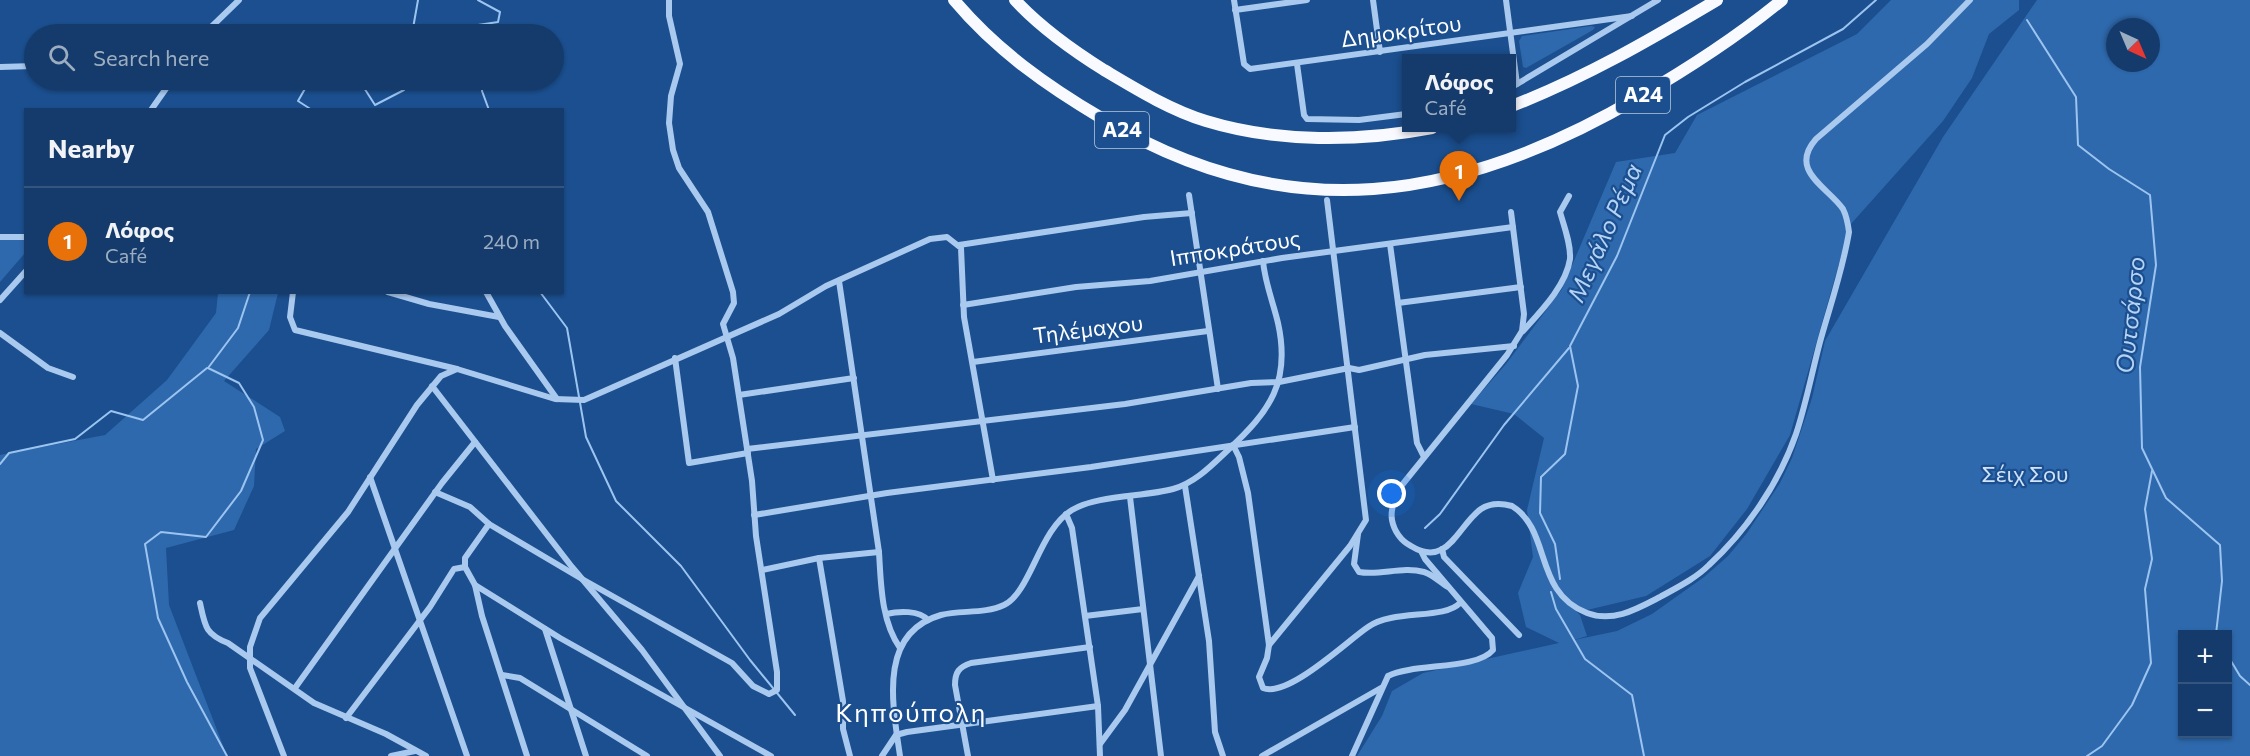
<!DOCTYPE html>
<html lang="en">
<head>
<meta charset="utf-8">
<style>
  body { margin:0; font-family:Commissioner,sans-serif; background:#214673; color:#f1f3f6 }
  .controls { position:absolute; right:18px; bottom:18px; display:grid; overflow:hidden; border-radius:0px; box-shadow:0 2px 4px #0004 }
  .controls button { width:54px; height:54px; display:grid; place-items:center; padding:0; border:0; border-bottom:2px solid #33557e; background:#143b6b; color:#f1f3f6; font:30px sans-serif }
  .compass { position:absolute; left:2106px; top:18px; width:54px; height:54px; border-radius:50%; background:#143b6b; box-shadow:0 2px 4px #0004; rotate:136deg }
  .you { position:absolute; left:1392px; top:494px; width:21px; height:21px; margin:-15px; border:4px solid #fff; border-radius:50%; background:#1a73e8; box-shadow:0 0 0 9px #1a73e833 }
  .badge { display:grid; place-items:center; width:39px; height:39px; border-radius:50%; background:#ffd166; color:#fff; font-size:20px; font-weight:700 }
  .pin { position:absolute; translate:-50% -50px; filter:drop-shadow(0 2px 3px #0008) }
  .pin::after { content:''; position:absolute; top:32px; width:21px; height:18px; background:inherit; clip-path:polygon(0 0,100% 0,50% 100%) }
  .popup { position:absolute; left:1402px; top:54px; width:114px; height:78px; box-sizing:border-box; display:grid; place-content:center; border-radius:0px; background:#143b6b; filter:drop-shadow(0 2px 4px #0005); font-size:20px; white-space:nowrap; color:#9dadc1 }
  .popup b { font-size:22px; color:#f1f3f6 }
  .popup::after { content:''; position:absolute; left:50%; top:100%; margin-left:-12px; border:12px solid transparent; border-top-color:#143b6b }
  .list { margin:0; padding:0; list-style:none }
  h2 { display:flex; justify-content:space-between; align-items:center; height:78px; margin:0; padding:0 24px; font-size:26px }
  h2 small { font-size:20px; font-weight:400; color:#9dadc1 }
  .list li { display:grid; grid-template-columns:39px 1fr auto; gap:18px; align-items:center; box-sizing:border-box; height:108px; padding:0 24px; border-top:2px solid #33557e }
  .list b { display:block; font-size:22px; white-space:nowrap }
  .list p { margin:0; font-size:20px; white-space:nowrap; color:#9dadc1 }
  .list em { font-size:20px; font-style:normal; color:#9dadc1 }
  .icon { flex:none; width:33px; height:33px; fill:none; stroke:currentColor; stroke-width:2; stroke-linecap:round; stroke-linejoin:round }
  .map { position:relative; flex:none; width:2250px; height:756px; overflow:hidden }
  .search { position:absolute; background:#143b6b; box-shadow:0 2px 4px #0004; left:24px; top:24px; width:540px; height:66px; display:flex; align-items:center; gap:15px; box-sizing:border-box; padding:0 21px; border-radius:33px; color:#9dadc1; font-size:22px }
  .panel { position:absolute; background:#143b6b; box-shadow:0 2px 4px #0004; left:24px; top:108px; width:540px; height:186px; border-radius:0px }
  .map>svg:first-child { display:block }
  .green { fill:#2e69ad; fill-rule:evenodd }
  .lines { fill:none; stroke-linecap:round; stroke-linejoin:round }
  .stream { stroke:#9cc4f0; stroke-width:2 }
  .minor { stroke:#a9c9ee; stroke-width:6 }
  .trunk { stroke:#f8faff; stroke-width:12 }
  .labels { text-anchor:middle; stroke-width:4.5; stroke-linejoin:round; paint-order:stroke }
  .shield { fill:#1b4f8f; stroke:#bbcadd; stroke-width:1.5 }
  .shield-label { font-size:21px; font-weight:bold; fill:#fff }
  .street-label { font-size:22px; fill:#fff; stroke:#1b4f8f }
  .park-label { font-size:22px; fill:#cfe3fa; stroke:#1b4f8f }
  .water-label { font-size:24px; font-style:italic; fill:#b5d3f5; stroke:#1b4f8f }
  .quarter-label { font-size:26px; letter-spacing:1.5px; fill:#fff; stroke:#1b4f8f }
</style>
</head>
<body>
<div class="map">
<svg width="2250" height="756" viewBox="0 0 2250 756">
  <rect width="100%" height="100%" fill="#1b4f8f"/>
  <g class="green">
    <path d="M1891,0h128v10l-30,24 -17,44 -29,43 -93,104 -60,210 -43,74 -37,47 -64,40 -63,15 -19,-12 16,16 7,21 -13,4 43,-9 35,-17 52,-37 24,-21 19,-23 33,-50 12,-25 20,-60 13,-57 118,-204 94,-137h213v756h-893l25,-40 10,-25 31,-18 136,-30 -33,-16 -8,-34 15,-36 -6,-47 17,-72 -30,-24 -43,-10 35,-40 56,-75 54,-127 59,-9 22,-38 160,-81zM2115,27h36v36h-36zM2182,634h46v100h-46z"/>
    <polygon points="1591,26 1595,27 1593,30 1526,68 1523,67 1519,41 1522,36"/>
    <polygon points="0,239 25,240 25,253 0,282"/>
    <polygon points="218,293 278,293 269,330 224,381 280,417 285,431 256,449 254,486 234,530 166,548 169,605 227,756 0,756 0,455 105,435 167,380 216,313"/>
  </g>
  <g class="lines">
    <g class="stream">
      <polyline points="2027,20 2076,97 2078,145 2109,169 2150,195 2156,265 2140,367 2142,448 2166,498 2220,545 2222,581 2216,634"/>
      <polyline points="412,34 418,0"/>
      <polyline points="474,34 478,25 498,22 500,12 478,0"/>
      <polyline points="310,80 298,101 312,110"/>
      <polyline points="359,80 375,105 404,90 405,80"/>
      <polyline points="483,80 482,91 489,110"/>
      <polyline points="540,292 567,328 586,437 616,501 681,566 750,660 795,715"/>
      <polyline points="0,464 9,453 75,439 111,411 143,420 207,368"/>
      <polyline points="1425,528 1440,514 1504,425 1569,348"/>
      <polyline points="1560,579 1555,544 1540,513 1541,477 1565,454 1578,386 1570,346 1617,256 1665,135 1688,117 1745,82 1843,29 1876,0"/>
      <polyline points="1551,592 1556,609 1585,659 1632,695 1644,756"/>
      <polyline points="2228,656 2240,676 2250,685"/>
      <polyline points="227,756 187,682 158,618 145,544 161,532 206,537 241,491 263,440 254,407 239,383 208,368 238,328 250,292"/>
      <polyline points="2087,756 2102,746 2132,705 2151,663 2145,589 2152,559 2145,509 2152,471"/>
    </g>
    <g class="minor">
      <polyline points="1234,0 1244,64 1250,69 1632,16"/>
      <polyline points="1373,0 1380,52"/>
      <polyline points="1506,0 1517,84"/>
      <polyline points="1235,10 1307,0"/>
      <polyline points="204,34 239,0"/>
      <polyline points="1297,64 1304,115 1307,119 1359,120 1406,114"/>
      <polyline points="0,67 34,66"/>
      <polyline points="1512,87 1658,0"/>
      <polyline points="151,110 172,80"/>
      <polyline points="1189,195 1218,389"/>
      <path d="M1511,212l13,102 -2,17 -15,24 -105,130c-6,11 -12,23 -10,35 2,11 9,21 19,26 37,23 47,-21 70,-37 9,-6 20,-6 31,-3 40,25 21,86 75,107 26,10 50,-4 73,-16 16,-9 35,-18 49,-32 38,-35 70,-82 87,-131 10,-30 16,-62 24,-92 10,-36 23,-73 29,-110 -1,-8 -2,-15 -6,-23 -15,-22 -55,-38 -27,-70l111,-95 43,-44"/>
      <polyline points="0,237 26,237"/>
      <polyline points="1390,244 1417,443 1424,457"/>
      <polyline points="959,245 1144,217 1192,213"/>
      <path d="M839,281l40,271c2,32 2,69 21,96"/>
      <polyline points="293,292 290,317 295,330 457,369 555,399 584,400 779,314 826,286 930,239 947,237 961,248 964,317 993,480"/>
      <polyline points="388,292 429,304 499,317"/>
      <polyline points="486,292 505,326 557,399"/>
      <polyline points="0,300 26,271"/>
      <polyline points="1398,303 1521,287"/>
      <polyline points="963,305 1076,287 1150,281 1282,258 1513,227"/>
      <path d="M1523,331c17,-19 43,-45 47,-72 1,-15 -6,-33 -10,-47l9,-16"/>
      <polyline points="0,333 48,368 73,377"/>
      <polyline points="675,358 689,463 748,453"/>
      <polyline points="973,362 1208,331"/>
      <polyline points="432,386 572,567 642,650 720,756"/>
      <polyline points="739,395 854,378"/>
      <path d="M1233,445l6,12 9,36 21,152 -2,13 -8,19 4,11c25,10 84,-47 105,-61 25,-18 76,-7 92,-24"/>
      <polyline points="747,449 1125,404 1251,383 1279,382 1349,368 1359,370 1425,355 1514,346"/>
      <polyline points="370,477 467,756"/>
      <polyline points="1185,486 1209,641 1215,732 1223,756"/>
      <polyline points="435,492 470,507 489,524 582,579 732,663 753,686 769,694 777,690 777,672 756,536 752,481 733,358 723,324 734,303 733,292 708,212 679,168 673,150 669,123 671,96 680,64 669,16 669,0"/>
      <polyline points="1130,497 1161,756"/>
      <polyline points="1066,514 1072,528 1098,706 1100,756"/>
      <polyline points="754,515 887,493 1091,467 1355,427"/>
      <path d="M1358,534l-4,30 5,8c21,4 43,-6 65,0 8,2 17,11 24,15"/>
      <polyline points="1442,549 1444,557 1519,635"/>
      <polyline points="819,558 843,701 843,729 850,756"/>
      <polyline points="465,567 475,585 482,616 527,756"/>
      <polyline points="762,570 819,558 879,552"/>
      <polyline points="475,585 560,638 771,756"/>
      <path d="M200,603c5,23 5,31 28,40l86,60 72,31 40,22"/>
      <path d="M886,614c13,-3 33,-4 42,6"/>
      <polyline points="1085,616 1143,609"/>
      <polyline points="545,629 586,756"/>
      <polyline points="1269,645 1350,546 1366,520 1327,200"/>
      <polyline points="502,675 520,678 647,756"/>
      <polyline points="295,688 442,483 475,442"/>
      <polyline points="346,718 430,607 454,569 465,567 465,558 489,524"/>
      <polyline points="1100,744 1125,710 1199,576"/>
      <polyline points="284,756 250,668 250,647 260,618 348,512 417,405 441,376 457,369"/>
      <polyline points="391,756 415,751"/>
      <polyline points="882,756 896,735 907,732 1098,706"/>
      <path d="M900,756c-7,-49 -23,-123 41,-141 20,-5 44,-1 63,-10 27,-13 35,-75 68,-95 25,-15 71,-13 101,-21 22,-6 39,-24 55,-39 42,-39 63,-68 50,-127 -5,-21 -13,-40 -15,-62"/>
      <path d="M968,756l-13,-71c0,-13 4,-18 16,-22l119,-16"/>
      <polyline points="1262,756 1381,688"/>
      <path d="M1352,756l36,-80c25,-13 89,-6 105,-26l-1,-12 -67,-79 -4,-8"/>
    </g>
    <g class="trunk">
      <path d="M954,0c42,50 93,86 149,119 185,111 357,83 536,-22 50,-29 98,-60 143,-97"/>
      <path d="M1015,0c26,28 57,50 89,70 32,19 66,40 102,51 72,22 153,21 226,7"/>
      <path d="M1512,106c74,-29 136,-65 205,-106"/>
    </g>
  </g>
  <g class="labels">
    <g class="shield">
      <rect x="1616" y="77" width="54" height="36" rx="4.5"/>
      <rect x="1095" y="112" width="54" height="36" rx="4.5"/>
    </g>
    <g class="shield-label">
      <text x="1643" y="102">Α24</text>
      <text x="1122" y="137">Α24</text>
    </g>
    <g class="street-label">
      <text transform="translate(1401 31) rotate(-8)" y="8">Δημοκρίτου</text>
      <text transform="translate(1235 248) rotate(-9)" y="8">Ιπποκράτους</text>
      <text transform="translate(1088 329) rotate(-7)" y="8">Τηλέμαχου</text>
    </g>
    <g class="park-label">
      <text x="2025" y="482">Σέιχ Σου</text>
    </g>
    <g class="water-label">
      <text transform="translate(1605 233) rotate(-66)" y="8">Μεγάλο Ρέμα</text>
      <text transform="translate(2131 315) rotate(-84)" y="8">Ουτσάρσο</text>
    </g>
    <g class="quarter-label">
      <text x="911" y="722">Κηπούπολη</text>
    </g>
  </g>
</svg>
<div class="controls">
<button>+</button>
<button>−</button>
</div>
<svg class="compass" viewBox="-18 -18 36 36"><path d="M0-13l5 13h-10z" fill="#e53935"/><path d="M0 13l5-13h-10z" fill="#9dadc1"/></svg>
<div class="you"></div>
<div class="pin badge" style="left:1459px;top:201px;background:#e8710a">1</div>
<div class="popup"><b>Λόφος</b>Café</div>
<div class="search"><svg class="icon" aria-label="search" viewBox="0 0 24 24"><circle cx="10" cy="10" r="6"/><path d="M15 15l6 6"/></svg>Search here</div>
<section class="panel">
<h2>Nearby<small></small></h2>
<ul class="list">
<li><span class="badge" style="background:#e8710a">1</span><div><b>Λόφος</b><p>Café</p></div><em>240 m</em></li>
</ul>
</section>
</div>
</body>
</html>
